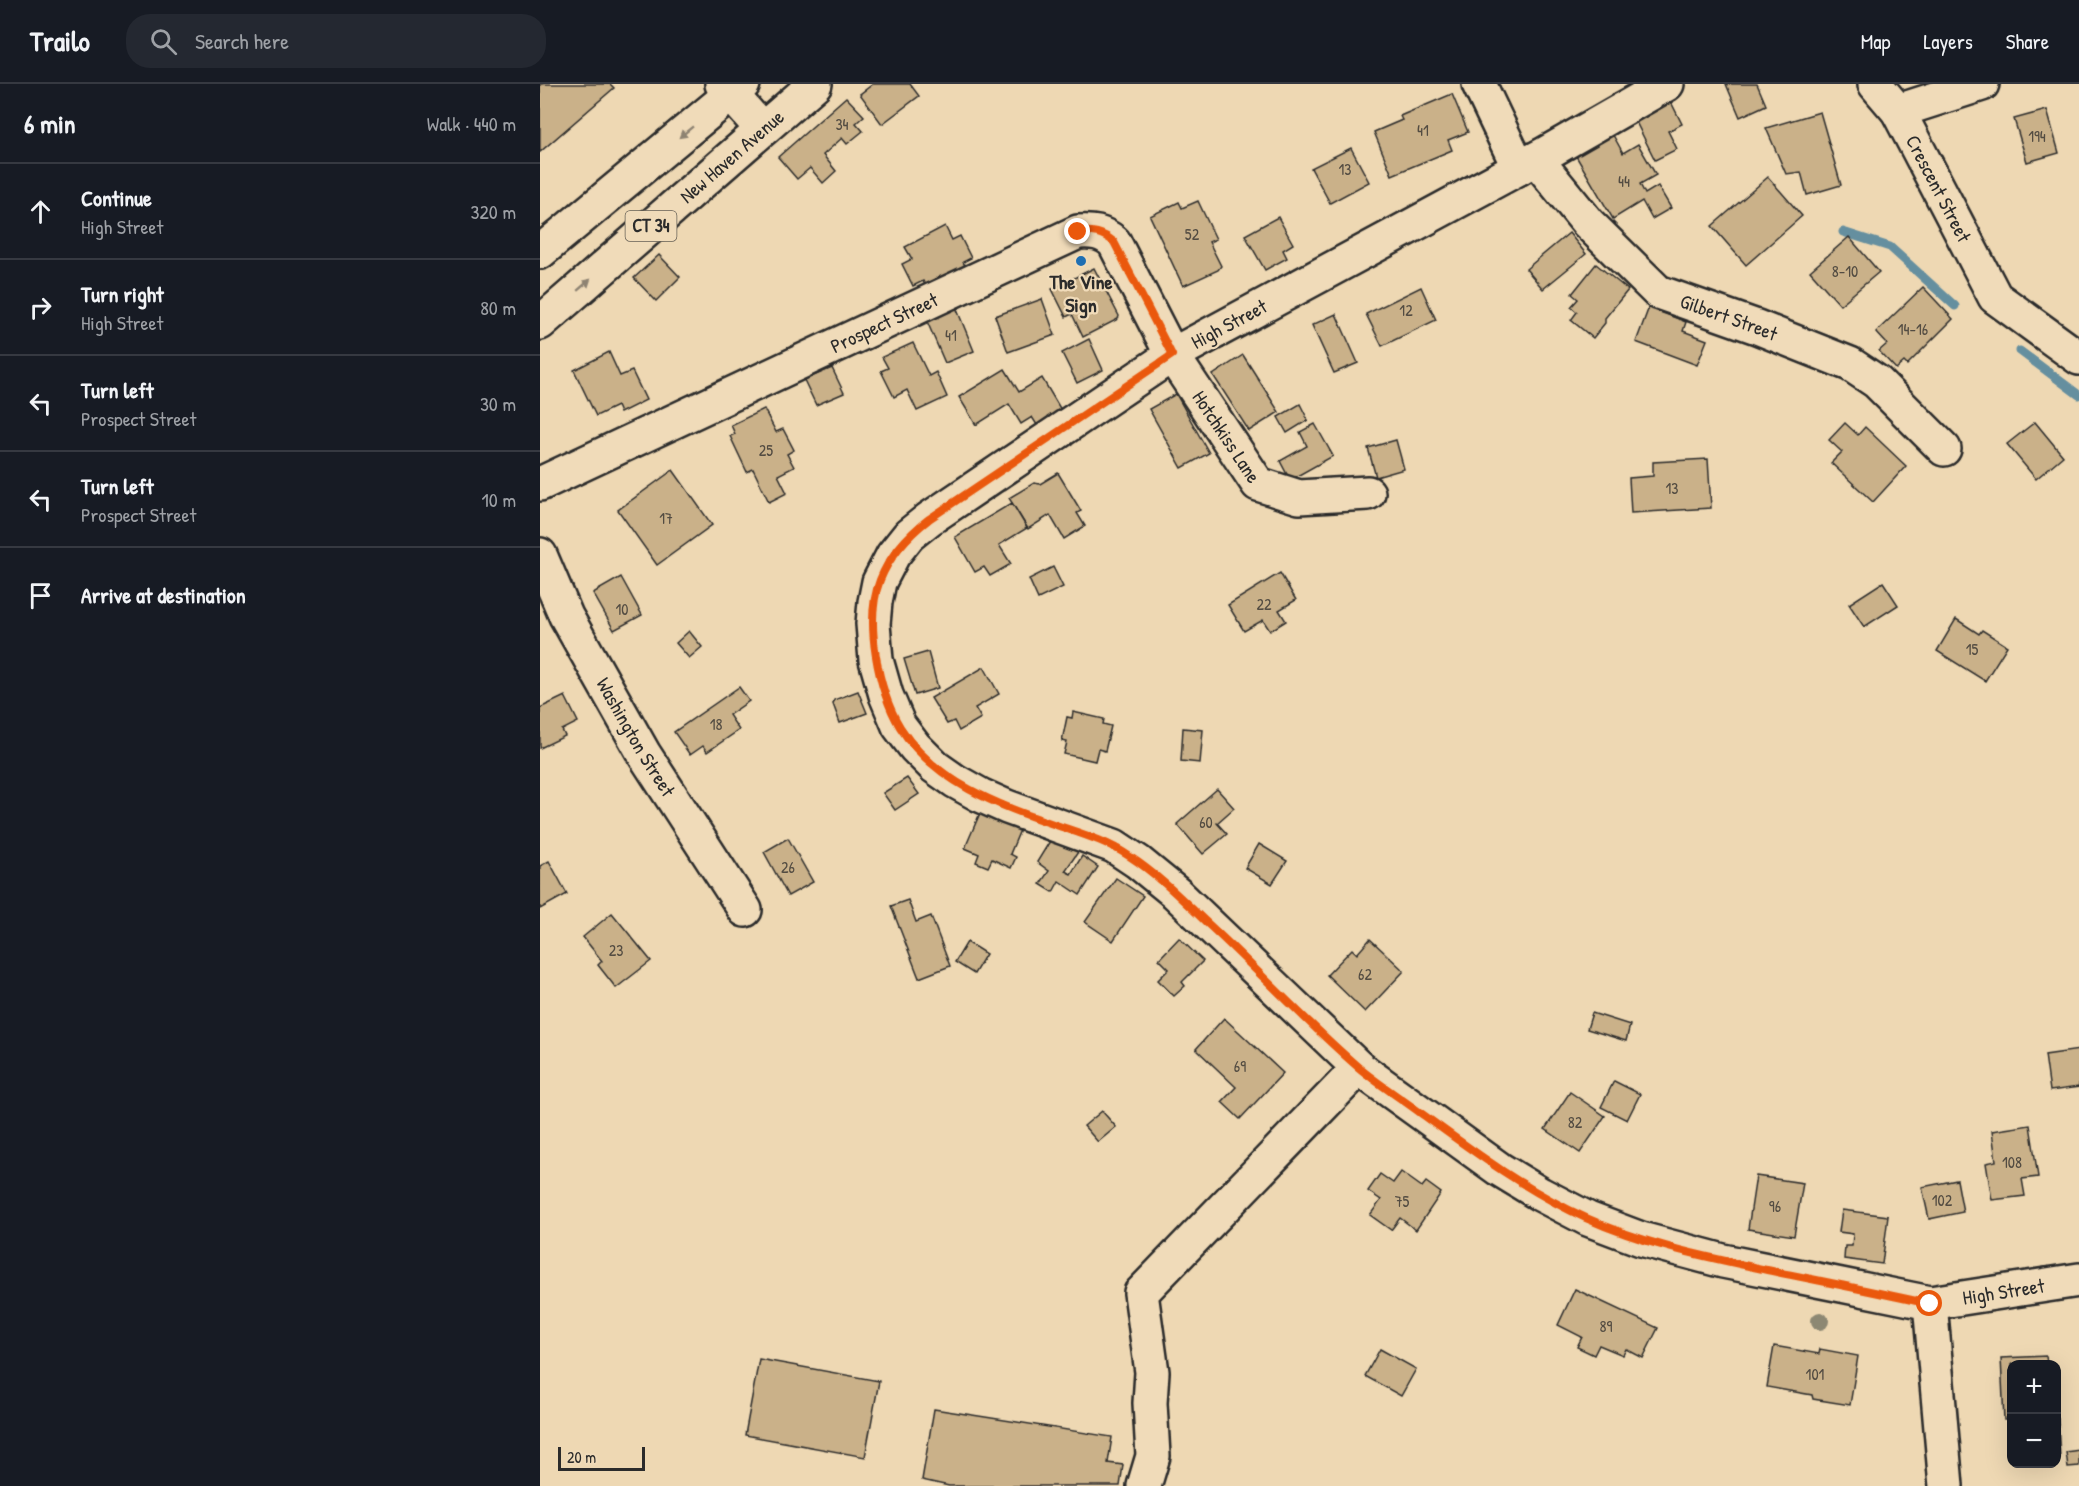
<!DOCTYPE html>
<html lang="en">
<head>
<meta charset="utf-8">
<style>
  body { margin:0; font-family:"Patrick Hand",sans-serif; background:#242831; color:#f1f3f6 }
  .controls { position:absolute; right:18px; bottom:18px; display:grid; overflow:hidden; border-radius:12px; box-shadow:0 6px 24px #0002 }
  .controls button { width:54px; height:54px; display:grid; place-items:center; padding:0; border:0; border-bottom:2px solid #363941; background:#171b24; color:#f1f3f6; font:30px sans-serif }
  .scale { position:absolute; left:18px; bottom:15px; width:87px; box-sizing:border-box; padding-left:6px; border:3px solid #2b2b2b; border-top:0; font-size:16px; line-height:21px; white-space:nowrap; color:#2b2b2b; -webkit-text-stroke:4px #f0dbb9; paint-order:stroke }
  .stop { position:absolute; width:18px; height:18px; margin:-14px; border:4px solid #ea580c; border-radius:50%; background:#fff }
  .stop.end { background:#ea580c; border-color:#fff; box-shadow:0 2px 6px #0008 }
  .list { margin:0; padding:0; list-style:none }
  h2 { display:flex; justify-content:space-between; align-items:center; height:78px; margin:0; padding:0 24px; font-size:26px }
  h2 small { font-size:20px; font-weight:400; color:#9ea1a6 }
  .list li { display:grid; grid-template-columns:39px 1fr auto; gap:18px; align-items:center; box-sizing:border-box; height:96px; padding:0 24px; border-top:2px solid #363941 }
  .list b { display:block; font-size:22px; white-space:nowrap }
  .list p { margin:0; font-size:20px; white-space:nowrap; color:#9ea1a6 }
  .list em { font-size:20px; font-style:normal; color:#9ea1a6 }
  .icon { flex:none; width:33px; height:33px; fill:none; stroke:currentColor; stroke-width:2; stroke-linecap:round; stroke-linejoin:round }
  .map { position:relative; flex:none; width:1539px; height:1402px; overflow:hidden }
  header { display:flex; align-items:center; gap:36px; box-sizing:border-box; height:84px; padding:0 30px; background:#171b24; border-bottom:2px solid #363941 }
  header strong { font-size:28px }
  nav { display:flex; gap:33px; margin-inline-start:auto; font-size:21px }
  .search { width:420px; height:54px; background:#242831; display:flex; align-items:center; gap:15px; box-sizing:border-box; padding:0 21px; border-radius:24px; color:#9ea1a6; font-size:22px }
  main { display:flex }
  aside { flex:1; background:#171b24 }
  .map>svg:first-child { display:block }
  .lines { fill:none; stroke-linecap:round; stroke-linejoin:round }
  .stream { stroke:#658f9f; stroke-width:9 }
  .building { fill:#cab189; stroke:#2b2b2b; stroke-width:1.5 }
  .minor-casing { stroke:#2b2b2b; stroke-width:38 }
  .highway-casing { stroke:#2b2b2b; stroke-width:38 }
  .minor { stroke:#f0dbb9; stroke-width:33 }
  .highway { stroke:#f0dbb9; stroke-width:33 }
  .tree { fill:#8d8873 }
  .oneway { fill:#8e8372 }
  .route { stroke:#ea580c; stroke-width:8 }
  .poi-dot { fill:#1f6fb2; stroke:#f0dbb9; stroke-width:2 }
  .labels { text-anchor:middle; stroke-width:4.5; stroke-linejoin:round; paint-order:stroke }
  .number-label { font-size:16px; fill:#534c42 }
  .shield { fill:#f0dbb9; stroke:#666056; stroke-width:1.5 }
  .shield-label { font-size:18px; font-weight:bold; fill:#2b2b2b }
  .street-label { font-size:20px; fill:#2b2b2b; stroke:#f0dbb9 }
  .poi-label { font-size:20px; font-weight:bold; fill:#2b2b2b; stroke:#f0dbb9 }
</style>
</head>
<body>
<header>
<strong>Trailo</strong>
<div class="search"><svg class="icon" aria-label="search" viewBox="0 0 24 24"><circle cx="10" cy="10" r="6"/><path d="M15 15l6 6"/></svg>Search here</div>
<nav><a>Map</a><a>Layers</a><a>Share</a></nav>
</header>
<main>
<aside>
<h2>6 min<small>Walk · 440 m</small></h2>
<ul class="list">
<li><svg class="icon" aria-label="ahead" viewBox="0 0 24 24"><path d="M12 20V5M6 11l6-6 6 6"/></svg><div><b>Continue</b><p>High Street</p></div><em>320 m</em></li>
<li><svg class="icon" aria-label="right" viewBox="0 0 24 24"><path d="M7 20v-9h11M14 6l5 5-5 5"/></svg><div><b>Turn right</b><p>High Street</p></div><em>80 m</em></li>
<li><svg class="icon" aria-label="left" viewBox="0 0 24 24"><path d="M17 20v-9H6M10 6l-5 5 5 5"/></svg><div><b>Turn left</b><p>Prospect Street</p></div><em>30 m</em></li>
<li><svg class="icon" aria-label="left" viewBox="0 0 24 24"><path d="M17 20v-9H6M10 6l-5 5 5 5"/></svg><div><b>Turn left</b><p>Prospect Street</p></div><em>10 m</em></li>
<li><svg class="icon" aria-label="arrive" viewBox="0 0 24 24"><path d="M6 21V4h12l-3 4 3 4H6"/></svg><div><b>Arrive at destination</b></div></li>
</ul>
</aside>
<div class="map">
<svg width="1539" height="1402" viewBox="0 0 1539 1402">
  <rect width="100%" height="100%" fill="#eed8b3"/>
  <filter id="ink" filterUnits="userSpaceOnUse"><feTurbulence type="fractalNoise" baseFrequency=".0167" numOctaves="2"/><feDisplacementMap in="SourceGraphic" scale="12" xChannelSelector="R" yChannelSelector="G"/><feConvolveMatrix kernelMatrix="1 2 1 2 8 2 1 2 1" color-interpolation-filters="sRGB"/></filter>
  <g filter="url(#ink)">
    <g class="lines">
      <g class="stream">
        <polyline points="1303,148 1350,163 1415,222"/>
        <polyline points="1480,267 1539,311"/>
      </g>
    </g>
    <g class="building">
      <polygon points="0,0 70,0 74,4 0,68"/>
      <polygon points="333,0 370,0 379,12 342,40 320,10"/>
      <polygon points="1186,0 1217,0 1226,21 1200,33"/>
      <polygon points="912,10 928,48 908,56 912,66 852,91 834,48 862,36 860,32"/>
      <polygon points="306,13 324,32 316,39 323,47 307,60 302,54 283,71 296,87 283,99 270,84 257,95 238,73"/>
      <polygon points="1129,14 1142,40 1128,47 1137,65 1115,76 1093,32"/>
      <polygon points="1507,26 1519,69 1487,78 1474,35"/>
      <polygon points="1280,28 1301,101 1267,111 1261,88 1246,90 1226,44"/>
      <polygon points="1073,51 1083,69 1098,60 1116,91 1100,100 1105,110 1118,102 1131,124 1112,135 1102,117 1073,135 1036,72"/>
      <polygon points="811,64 829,98 790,119 771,84"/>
      <polygon points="1228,93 1262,132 1206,181 1172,142"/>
      <polygon points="658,117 676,155 669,158 681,182 678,186 643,202 610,132 639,118 642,124"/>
      <polygon points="738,133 753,160 743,166 747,174 725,186 705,151"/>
      <polygon points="405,142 412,156 420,152 431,174 423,178 426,183 386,203 383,197 373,202 362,180 372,175 365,163"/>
      <polygon points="1029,149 1046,170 1003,205 986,185"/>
      <polygon points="1309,153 1339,188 1300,221 1270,187"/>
      <polygon points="119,171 140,193 116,217 94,194"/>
      <polygon points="1056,180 1088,206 1065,234 1065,239 1053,254 1031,236 1037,228 1031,223 1038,215 1032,210"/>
      <polygon points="554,184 579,232 578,235 543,253 532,230 526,233 512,205"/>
      <polygon points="881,203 896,236 842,262 826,230"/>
      <polygon points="1383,203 1413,235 1367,281 1364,278 1356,285 1339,267 1347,260 1336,248"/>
      <polygon points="502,215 515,251 468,268 455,232"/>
      <polygon points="416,223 434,267 405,279 386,235"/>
      <polygon points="1109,223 1146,238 1143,247 1167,256 1157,281 1096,258"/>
      <polygon points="796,230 818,279 794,289 772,241"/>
      <polygon points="549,255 563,286 537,299 522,269"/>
      <polygon points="373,259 389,292 396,288 407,313 377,327 367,306 354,313 341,287 348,284 342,273"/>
      <polygon points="69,268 80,292 92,287 106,316 80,329 77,322 56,332 34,286"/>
      <polygon points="703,271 739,328 709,347 673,291"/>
      <polygon points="292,284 304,309 276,321 264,296"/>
      <polygon points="465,285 479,308 502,294 521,326 497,341 492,333 481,340 469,320 436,341 419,313"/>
      <polygon points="636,310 669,369 642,384 609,325"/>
      <polygon points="760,320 768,336 747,349 738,333"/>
      <polygon points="224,325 236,348 243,345 254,366 247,370 254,383 238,391 247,409 229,418 213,385 207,388 190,352 195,350 191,341"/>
      <polygon points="1495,338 1523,372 1496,395 1467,360"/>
      <polygon points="1305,339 1318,351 1325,343 1366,382 1333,418 1291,379 1302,368 1289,356"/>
      <polygon points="775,340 793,372 750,396 740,377 767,362 760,348"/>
      <polygon points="856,356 864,385 836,393 828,364"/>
      <polygon points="1168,375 1171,424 1091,429 1089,394 1113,392 1113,378"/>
      <polygon points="133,386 172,441 117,481 78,426"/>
      <polygon points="518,389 541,427 537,429 545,442 524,455 510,431 488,445 469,414 494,399 500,400"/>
      <polygon points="472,419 487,444 459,461 471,480 450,492 444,483 435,488 415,453"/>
      <polygon points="513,483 523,503 498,515 489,495"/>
      <polygon points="740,489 756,516 739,526 746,537 730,547 723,536 704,547 688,521"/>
      <polygon points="81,493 102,531 74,546 53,509"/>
      <polygon points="1343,498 1358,521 1324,543 1309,520"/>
      <polygon points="1416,535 1439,550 1442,546 1467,562 1445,597 1397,567"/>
      <polygon points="149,547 162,563 149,574 136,559"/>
      <polygon points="388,568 398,604 375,611 364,575"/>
      <polygon points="444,583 459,610 435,624 441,634 419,647 414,637 407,640 391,614"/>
      <polygon points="199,603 209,617 189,631 199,646 167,668 163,662 150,671 134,648"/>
      <polygon points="318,607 327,629 300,639 293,620 294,616"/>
      <polygon points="25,612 38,638 22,646 25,652 0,664 0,624"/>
      <polygon points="533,628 564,635 563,640 571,642 565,667 558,665 555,677 524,670 527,658 522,657 527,633 532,634"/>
      <polygon points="643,644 663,646 660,679 641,677"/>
      <polygon points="367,694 379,710 355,726 343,709"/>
      <polygon points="677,705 694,724 677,739 687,750 663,770 637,740"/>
      <polygon points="440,729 480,746 470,770 476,773 471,784 452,775 448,783 436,778 439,770 425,764"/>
      <polygon points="513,752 538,768 525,787 531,790 542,772 558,783 540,811 519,797 513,808 500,800 509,787 497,778"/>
      <polygon points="248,754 273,798 248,812 224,768"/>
      <polygon points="719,760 747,777 732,800 705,784"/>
      <polygon points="9,777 27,810 0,825 0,782"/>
      <polygon points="576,794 603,812 573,857 545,838"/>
      <polygon points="368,816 376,838 391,832 410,882 379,894 351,822"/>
      <polygon points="72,829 111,877 76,904 58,881 62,877 43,853"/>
      <polygon points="639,854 663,877 642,898 645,902 634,912 618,896 629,885 619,875"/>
      <polygon points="830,855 864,887 825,928 787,891 812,865 817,870"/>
      <polygon points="427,858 446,870 434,890 415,878"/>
      <polygon points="1052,929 1090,941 1086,957 1047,945"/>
      <polygon points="684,934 743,989 700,1035 682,1018 696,1003 656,965"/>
      <polygon points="1539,966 1539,1003 1510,1007 1505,971"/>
      <polygon points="1074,997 1100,1010 1087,1036 1061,1023"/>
      <polygon points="1030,1008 1065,1032 1040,1069 1005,1045"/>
      <polygon points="562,1027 576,1043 558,1058 544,1042"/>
      <polygon points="1490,1041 1498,1093 1482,1095 1485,1112 1452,1116 1446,1079 1456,1077 1452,1047"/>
      <polygon points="861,1088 882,1103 886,1098 901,1109 876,1146 860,1134 851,1146 830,1131 841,1116 828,1107 840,1090 853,1099"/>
      <polygon points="1216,1092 1263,1099 1254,1152 1208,1145"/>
      <polygon points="1417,1096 1423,1128 1389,1135 1382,1103"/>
      <polygon points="1302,1126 1348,1132 1342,1180 1304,1175 1305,1162 1312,1162 1313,1150 1299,1148"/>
      <polygon points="1035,1205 1118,1244 1103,1274 1086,1265 1083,1271 1059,1261 1054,1271 1037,1263 1042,1253 1018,1241"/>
      <polygon points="1234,1262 1279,1270 1280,1265 1318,1272 1310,1321 1273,1315 1272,1311 1227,1303"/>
      <polygon points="840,1265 876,1285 861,1312 825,1292"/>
      <polygon points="1506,1272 1507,1280 1472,1280 1472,1336 1464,1336 1461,1274"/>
      <polygon points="219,1275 339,1297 325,1373 205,1351"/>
      <polygon points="394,1325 572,1353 568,1379 583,1381 580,1402 409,1402 382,1396"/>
      <polygon points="1516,1334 1518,1334 1520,1374 1516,1374"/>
      <polygon points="1539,1366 1539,1382 1528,1383 1526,1368"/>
    </g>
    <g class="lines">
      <g class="minor-casing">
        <g id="minor">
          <polyline points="182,0 222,45"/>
          <polyline points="939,0 979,84"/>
          <path id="s1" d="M1127,0l-124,71 -371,200 -243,164 -20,16 -16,20 -14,27 -4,20 -2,22 3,36 10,35 13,31 16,21 20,20 20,14 25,14 27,12 107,39 24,16 38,31 183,175 140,101 41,25 48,25 53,20 82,22 207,42 149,-23"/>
          <path id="s2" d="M1335,0l23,27 97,186 84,61"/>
          <polyline points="1358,27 1442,0"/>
          <path id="s3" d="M996,75l52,64 70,69 99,35 93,37 27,18 67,67"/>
          <path id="s4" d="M0,400l538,-252c15,-1 24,0 36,10l58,113 86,129 41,13 69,-4"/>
          <path id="s5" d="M0,471l26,61 78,138 101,156"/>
          <polyline points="1390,1219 1406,1402"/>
          <polyline points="604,1402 613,1372 610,1319 612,1288 601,1209 819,984"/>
        </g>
      </g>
      <g class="highway-casing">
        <g id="highway">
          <polyline points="0,168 203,0"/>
          <path id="s6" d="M0,239l275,-239"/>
        </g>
      </g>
      <use href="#minor" class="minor"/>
      <use href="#highway" class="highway"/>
    </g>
    <circle class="tree" cx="1280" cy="1237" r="9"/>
    <defs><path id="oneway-solid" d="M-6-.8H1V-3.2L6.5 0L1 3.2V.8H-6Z" transform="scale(1.5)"/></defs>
    <g class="oneway">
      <use href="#oneway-solid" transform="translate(146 48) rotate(141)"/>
      <use href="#oneway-solid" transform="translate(44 201) rotate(-41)"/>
    </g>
  </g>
  <g class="lines" filter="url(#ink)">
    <path class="route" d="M538,148c15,-1 24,0 36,10l58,113 -243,164c-22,17 -39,36 -49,61 -16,41 -2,110 20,147 34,55 98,78 156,98 26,9 51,16 73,31 28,18 53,43 77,66 51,47 99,99 152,145 20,17 43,31 64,47 52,38 105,77 164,104 57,26 120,39 181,52 54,11 109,22 163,34"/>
  </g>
  <circle class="poi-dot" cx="541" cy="177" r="6"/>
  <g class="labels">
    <g class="number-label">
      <text x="302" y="46">34</text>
      <text x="883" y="52">41</text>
      <text x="1497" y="58">194</text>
      <text x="805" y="91">13</text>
      <text x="1084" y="103">44</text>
      <text x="652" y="156">52</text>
      <text x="1305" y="193">8-10</text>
      <text x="866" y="232">12</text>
      <text x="1373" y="251">14-16</text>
      <text x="411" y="257">41</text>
      <text x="226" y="372">25</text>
      <text x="1132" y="410">13</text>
      <text x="126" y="440">17</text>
      <text x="724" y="526">22</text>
      <text x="82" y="531">10</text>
      <text x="1432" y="571">15</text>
      <text x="176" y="646">18</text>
      <text x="666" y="744">60</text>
      <text x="248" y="789">26</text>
      <text x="76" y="872">23</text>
      <text x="825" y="896">62</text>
      <text x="700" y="988">69</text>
      <text x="1035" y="1044">82</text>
      <text x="1472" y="1084">108</text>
      <text x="1402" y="1122">102</text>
      <text x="862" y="1123">75</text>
      <text x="1235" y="1128">96</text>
      <text x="1066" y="1248">89</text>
      <text x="1275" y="1296">101</text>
    </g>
    <rect class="shield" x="85.5" y="127" width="51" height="30" rx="4.5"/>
    <g class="shield-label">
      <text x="111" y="148">CT 34</text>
    </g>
    <g class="street-label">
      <text dy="7" stroke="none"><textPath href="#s6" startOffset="254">New Haven Avenue</textPath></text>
      <text dy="7" stroke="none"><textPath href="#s2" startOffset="123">Crescent Street</textPath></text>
      <text dy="7" stroke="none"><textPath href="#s3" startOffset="256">Gilbert Street</textPath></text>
      <text dy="7" stroke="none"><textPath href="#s4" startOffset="380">Prospect Street</textPath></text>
      <text transform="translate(689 240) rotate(-28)" y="7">High Street</text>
      <text dy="7" stroke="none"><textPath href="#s4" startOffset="858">Hotchkiss Lane</textPath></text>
      <text dy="7" stroke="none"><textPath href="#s5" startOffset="206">Washington Street</textPath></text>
      <text dy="7" stroke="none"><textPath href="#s1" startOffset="2372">High Street</textPath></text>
    </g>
    <g class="poi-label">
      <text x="541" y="205">The Vine<tspan x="541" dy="23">Sign</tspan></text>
    </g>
  </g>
</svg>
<div class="controls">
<button>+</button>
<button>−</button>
</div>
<div class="scale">20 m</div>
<div class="stop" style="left:1390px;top:1220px"></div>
<div class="stop end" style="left:538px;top:148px"></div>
</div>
</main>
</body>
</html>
